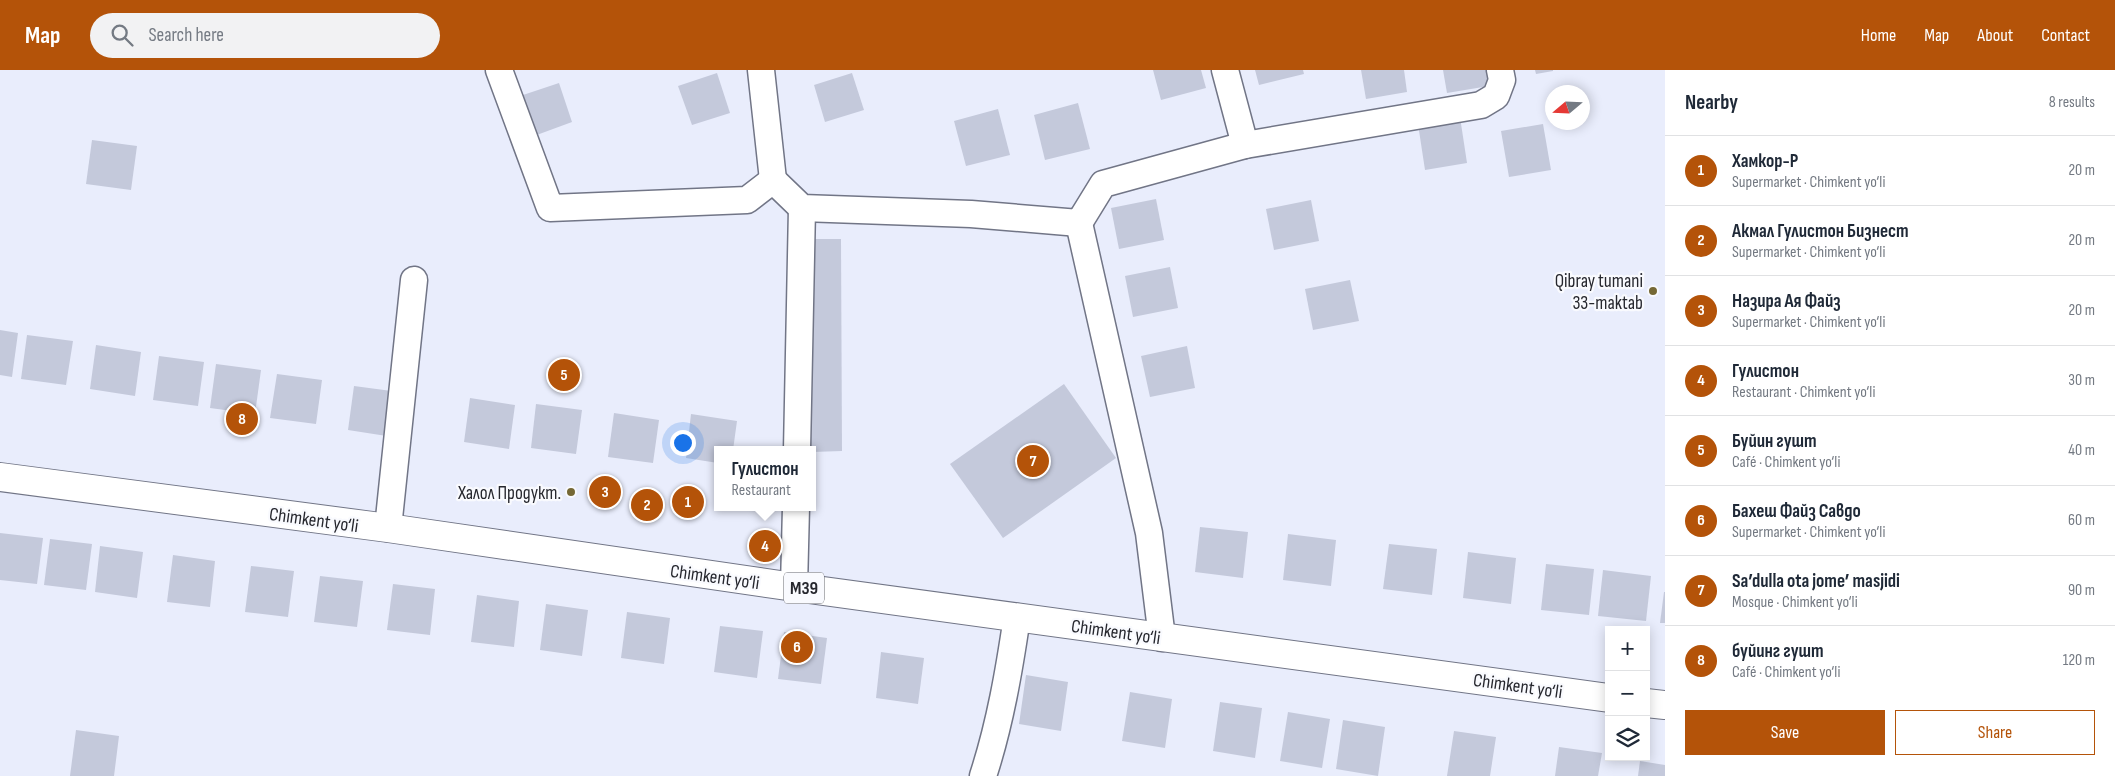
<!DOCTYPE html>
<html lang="en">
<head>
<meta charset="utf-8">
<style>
  body { margin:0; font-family:"Sofia Sans Condensed",sans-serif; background:#f2f2f3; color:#1f2937 }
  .controls { position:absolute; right:15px; bottom:15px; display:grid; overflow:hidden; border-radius:0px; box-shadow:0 2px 12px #0003 }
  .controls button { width:45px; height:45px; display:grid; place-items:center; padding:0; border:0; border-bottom:1px solid #e0e1e3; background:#fff; color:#1f2937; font:25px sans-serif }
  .compass { position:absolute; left:1545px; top:15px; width:45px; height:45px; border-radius:50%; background:#fff; box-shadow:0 2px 12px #0003; rotate:251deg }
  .you { position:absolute; left:682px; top:372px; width:18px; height:18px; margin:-12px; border:4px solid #fff; border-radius:50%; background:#1a73e8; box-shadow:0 0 0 8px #1a73e833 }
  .badge { display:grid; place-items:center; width:32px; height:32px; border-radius:50%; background:#b45309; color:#fff; font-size:16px; font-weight:700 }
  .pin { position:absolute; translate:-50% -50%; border:2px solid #fff; box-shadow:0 1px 5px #0006 }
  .popup { position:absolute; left:714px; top:376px; width:102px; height:65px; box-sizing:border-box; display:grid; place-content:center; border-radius:0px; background:#fff; filter:drop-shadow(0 1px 4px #0005); font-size:16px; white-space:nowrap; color:#747a83 }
  .popup b { font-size:19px; color:#1f2937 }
  .popup::after { content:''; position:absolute; left:50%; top:100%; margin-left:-10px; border:10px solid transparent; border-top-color:#fff }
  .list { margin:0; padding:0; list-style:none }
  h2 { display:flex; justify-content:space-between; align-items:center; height:65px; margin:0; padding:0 20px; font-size:21px }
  h2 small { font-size:16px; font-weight:400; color:#747a83 }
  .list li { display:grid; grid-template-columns:32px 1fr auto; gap:15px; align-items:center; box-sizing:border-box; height:70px; padding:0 20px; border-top:1px solid #e0e1e3 }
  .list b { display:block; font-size:19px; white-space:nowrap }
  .list p { margin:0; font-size:16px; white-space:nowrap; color:#747a83 }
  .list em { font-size:16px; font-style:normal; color:#747a83 }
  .actions { display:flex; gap:10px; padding:15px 20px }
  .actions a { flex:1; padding:11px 0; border:1px solid #b45309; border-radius:0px; text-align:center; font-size:18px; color:#b45309 }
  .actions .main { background:#b45309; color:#fff }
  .icon { flex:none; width:28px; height:28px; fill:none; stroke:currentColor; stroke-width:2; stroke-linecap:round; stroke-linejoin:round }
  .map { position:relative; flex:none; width:1665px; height:706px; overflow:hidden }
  header { display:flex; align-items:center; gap:30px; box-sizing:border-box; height:70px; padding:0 25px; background:#b45309; color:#fff }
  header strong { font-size:24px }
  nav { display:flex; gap:28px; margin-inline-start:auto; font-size:18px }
  .search { width:350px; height:45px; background:#f2f2f3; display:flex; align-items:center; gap:12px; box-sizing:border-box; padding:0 18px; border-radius:28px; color:#747a83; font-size:19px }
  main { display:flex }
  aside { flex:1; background:#fff }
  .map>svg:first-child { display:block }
  .building { fill:#c4c9db }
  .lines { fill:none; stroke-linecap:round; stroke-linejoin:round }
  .minor-casing { stroke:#717586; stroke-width:29 }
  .trunk-casing { stroke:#717586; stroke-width:30 }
  .minor { stroke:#fff; stroke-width:26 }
  .trunk { stroke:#fff; stroke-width:28 }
  .poi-dot { fill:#756835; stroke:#f9fafe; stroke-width:2 }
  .labels { text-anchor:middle; stroke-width:4.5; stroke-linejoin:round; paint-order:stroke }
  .shield { fill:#f9fafe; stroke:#65666c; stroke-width:1 }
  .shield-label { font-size:18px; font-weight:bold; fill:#26272e }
  .poi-label { font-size:19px; fill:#26272e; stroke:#f9fafe; text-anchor:end }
  .street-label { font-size:19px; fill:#26272e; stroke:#f9fafe }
</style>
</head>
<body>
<header>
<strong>Map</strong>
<div class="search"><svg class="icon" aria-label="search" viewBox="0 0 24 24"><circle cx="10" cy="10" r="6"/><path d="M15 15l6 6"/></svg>Search here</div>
<nav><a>Home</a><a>Map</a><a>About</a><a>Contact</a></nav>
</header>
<main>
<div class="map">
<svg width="1665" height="706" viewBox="0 0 1665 706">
  <rect width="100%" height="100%" fill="#e9edfc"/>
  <g class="building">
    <polygon points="1153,0 1201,0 1206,18 1161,30"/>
    <polygon points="1255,0 1303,0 1304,4 1259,15"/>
    <polygon points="1361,0 1404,0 1407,22 1366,29"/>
    <polygon points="1443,0 1486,0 1489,16 1447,23"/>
    <polygon points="1535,0 1553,0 1553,1 1536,4"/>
    <polygon points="717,3 730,43 692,55 678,16"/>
    <polygon points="852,3 864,40 825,52 814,15"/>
    <polygon points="559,13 572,52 534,66 520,26"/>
    <polygon points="1078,33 1090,79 1045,90 1034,45"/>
    <polygon points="998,39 1010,85 966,96 954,51"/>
    <polygon points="1460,47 1467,93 1425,100 1418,54"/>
    <polygon points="1543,54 1551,100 1509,107 1501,61"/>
    <polygon points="92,70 137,76 131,120 86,114"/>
    <polygon points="1156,129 1164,170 1119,179 1111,138"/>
    <polygon points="1311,130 1319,171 1274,180 1266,139"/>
    <polygon points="810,169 841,169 842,381 812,382 811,380"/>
    <polygon points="1170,197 1178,238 1133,247 1125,206"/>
    <polygon points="1350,210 1359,251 1313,260 1305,219"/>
    <polygon points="0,260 18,263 12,307 0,305"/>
    <polygon points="27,265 73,271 66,315 21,309"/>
    <polygon points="96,275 141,282 135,326 90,319"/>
    <polygon points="1187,276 1195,318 1150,327 1141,286"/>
    <polygon points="159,286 204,292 198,336 153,330"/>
    <polygon points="216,294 261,300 255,344 210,338"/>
    <polygon points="277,304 322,310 316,354 270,348"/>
    <polygon points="1064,314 1116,388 1003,468 950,394"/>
    <polygon points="354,316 399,322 393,367 348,360"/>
    <polygon points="470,328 515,335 509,379 464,372"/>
    <polygon points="536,334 582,340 576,384 531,378"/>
    <polygon points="614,343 659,350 653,393 608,387"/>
    <polygon points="691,344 737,351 733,380 718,380 718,393 686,388"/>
    <polygon points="1200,457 1248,462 1243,508 1195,502"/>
    <polygon points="0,463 43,468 37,514 0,510"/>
    <polygon points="1288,464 1336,470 1331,516 1283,510"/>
    <polygon points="50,469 92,474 86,520 44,515"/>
    <polygon points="1389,474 1437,479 1432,525 1383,519"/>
    <polygon points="100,476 143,482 137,528 95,522"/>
    <polygon points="1468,482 1516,488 1511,534 1463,528"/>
    <polygon points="173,485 215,491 210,537 167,532"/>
    <polygon points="1546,494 1594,499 1589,545 1541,540"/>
    <polygon points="251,496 294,501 288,547 245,542"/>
    <polygon points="1603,500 1651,506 1646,551 1598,546"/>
    <polygon points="320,506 363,511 357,557 314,552"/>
    <polygon points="393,514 435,519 430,565 387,560"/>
    <polygon points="1664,522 1665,522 1665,553 1660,553"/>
    <polygon points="477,525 519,531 514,577 471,572"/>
    <polygon points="546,534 588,540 582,586 540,580"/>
    <polygon points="627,542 670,548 664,594 621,588"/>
    <polygon points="720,556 763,561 757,608 714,602"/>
    <polygon points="784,562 827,568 821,614 778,609"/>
    <polygon points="881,582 924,588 918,634 876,628"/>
    <polygon points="1026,605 1068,612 1061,661 1019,654"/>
    <polygon points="1130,622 1172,629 1165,678 1122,671"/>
    <polygon points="1220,632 1262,638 1255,688 1213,681"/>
    <polygon points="1288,642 1330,649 1322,698 1280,691"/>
    <polygon points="1343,650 1385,657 1378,706 1336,699"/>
    <polygon points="76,660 119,666 114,706 70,706"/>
    <polygon points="1454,661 1496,667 1490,706 1447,706"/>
    <polygon points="1559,677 1602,683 1598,706 1555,706"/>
    <polygon points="1640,691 1665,695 1665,706 1638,706"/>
  </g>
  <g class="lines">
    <g class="minor-casing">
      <g id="minor">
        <polyline points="499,0 550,138 747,130 773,110"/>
        <polyline points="761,0 773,110"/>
        <polyline points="1225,0 1245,75"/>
        <polyline points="773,110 802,138 971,144 1079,153 1103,114 1245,75 1481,35 1496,26 1502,10 1500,0"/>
        <polyline points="1079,153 1149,463 1162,568"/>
        <polyline points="797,380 802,138"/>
        <polyline points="388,458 414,210"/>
        <polyline points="794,517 796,437"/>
        <path d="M983,706c17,-52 26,-105 34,-159"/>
      </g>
    </g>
    <g class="trunk-casing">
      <g id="trunk">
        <polyline points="0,407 388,458 794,517 1609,628"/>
        <polyline points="1646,633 1665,635"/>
      </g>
    </g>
    <use href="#minor" class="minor"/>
    <use href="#trunk" class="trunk"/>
  </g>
  <g class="poi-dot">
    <circle cx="1653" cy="221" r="5"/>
    <circle cx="571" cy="422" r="5"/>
  </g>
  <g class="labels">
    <rect class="shield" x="784" y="502.5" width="40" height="31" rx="4"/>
    <g class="shield-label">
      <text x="804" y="524">M39</text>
    </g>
    <g class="poi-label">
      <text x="1643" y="217">Qibray tumani<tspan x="1643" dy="22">33-maktab</tspan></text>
      <text x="561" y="429">Халол Продукт.</text>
    </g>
    <g class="street-label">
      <text transform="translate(314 449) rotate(8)" y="7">Chimkent yo‘li</text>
      <text transform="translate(715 506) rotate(8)" y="7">Chimkent yo‘li</text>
      <text transform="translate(1116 561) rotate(8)" y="7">Chimkent yo‘li</text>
      <text transform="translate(1518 615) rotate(8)" y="7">Chimkent yo‘li</text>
    </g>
  </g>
</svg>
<div class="controls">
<button>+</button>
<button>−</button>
<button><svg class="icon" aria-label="layers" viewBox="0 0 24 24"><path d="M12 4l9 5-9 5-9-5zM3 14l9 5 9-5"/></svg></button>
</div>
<svg class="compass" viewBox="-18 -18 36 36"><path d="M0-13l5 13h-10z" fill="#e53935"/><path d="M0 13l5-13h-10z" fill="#747a83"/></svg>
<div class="you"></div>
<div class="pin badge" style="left:688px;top:432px">1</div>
<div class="pin badge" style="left:647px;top:435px">2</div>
<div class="pin badge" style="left:605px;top:422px">3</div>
<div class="pin badge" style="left:765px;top:476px">4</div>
<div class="popup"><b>Гулистон</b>Restaurant</div>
<div class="pin badge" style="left:564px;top:305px">5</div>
<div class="pin badge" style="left:797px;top:577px">6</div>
<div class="pin badge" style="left:1033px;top:391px">7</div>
<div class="pin badge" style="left:242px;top:349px">8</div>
</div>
<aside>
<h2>Nearby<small>8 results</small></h2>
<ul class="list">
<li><span class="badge">1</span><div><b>Хамкор-Р</b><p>Supermarket · Chimkent yo‘li</p></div><em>20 m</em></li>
<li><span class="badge">2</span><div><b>Акмал Гулистон Бизнест</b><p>Supermarket · Chimkent yo‘li</p></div><em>20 m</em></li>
<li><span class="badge">3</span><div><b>Назира Ая Файз</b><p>Supermarket · Chimkent yo‘li</p></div><em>20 m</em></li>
<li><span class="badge">4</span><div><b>Гулистон</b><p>Restaurant · Chimkent yo‘li</p></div><em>30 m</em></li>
<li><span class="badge">5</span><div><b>Буйин гушт</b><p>Café · Chimkent yo‘li</p></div><em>40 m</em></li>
<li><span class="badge">6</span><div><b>Бахеш Файз Савдо</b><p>Supermarket · Chimkent yo‘li</p></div><em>60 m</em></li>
<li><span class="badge">7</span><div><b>Sa’dulla ota jome’ masjidi</b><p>Mosque · Chimkent yo‘li</p></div><em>90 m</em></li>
<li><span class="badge">8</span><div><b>буйинг гушт</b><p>Café · Chimkent yo‘li</p></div><em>120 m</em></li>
</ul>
<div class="actions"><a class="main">Save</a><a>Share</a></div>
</aside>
</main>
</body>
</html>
